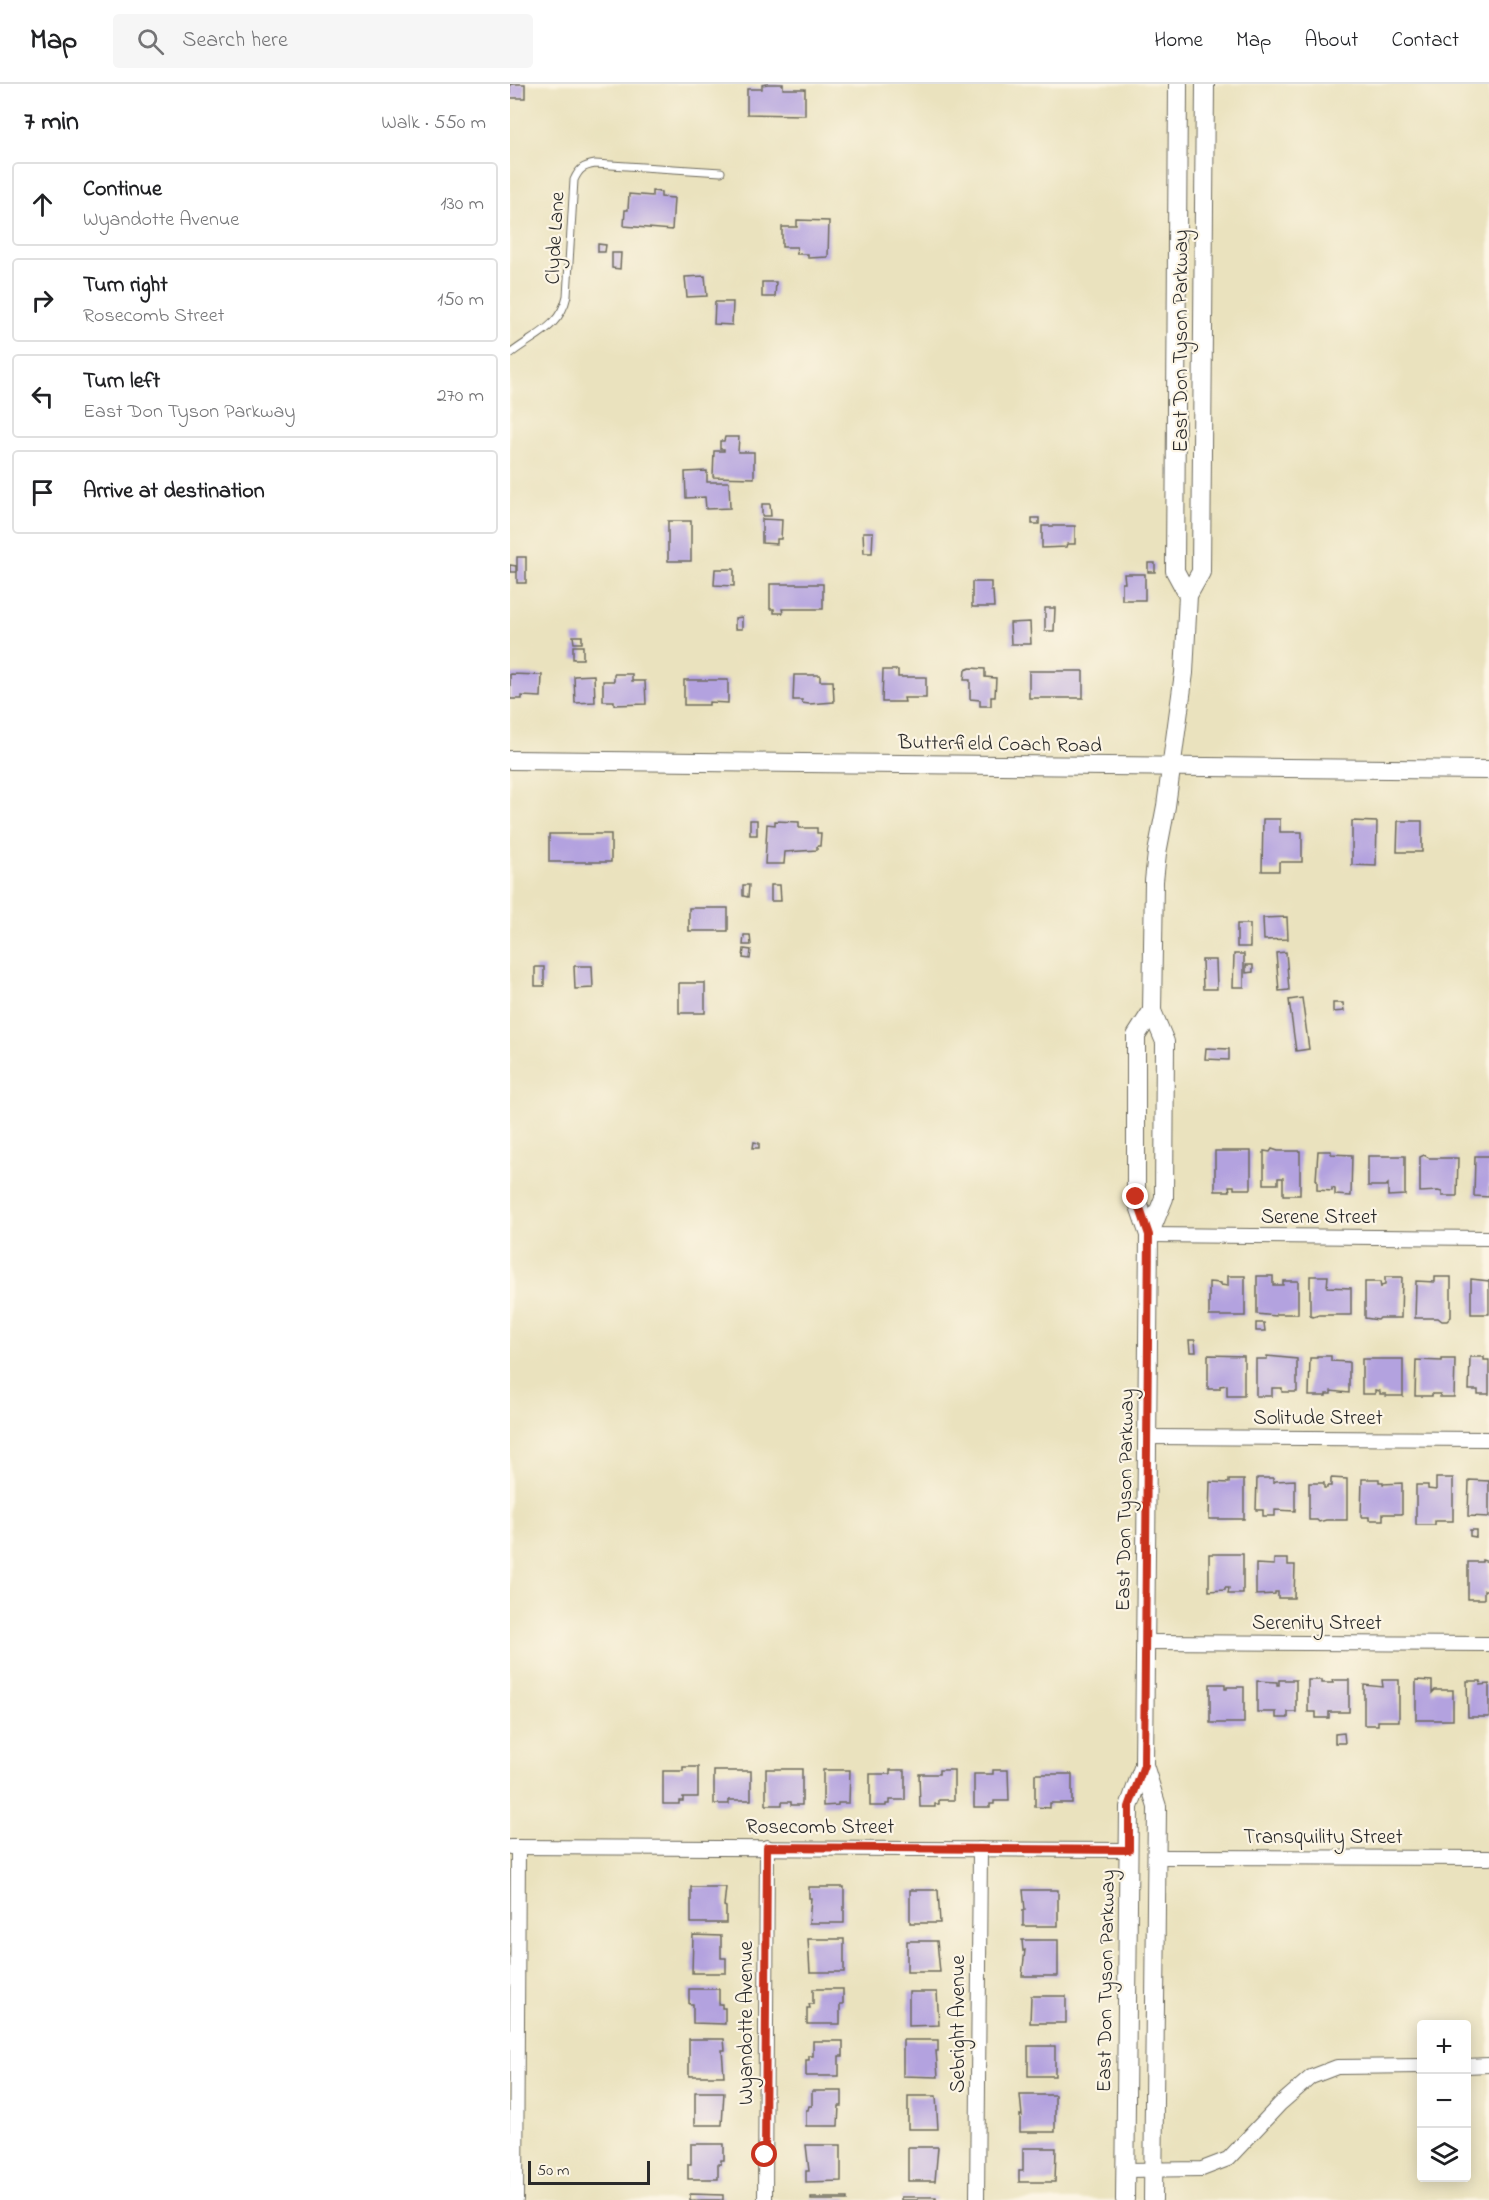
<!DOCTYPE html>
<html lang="en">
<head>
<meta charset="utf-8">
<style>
  body { margin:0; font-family:"Indie Flower",sans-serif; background:#f6f6f6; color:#202124 }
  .controls { position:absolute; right:18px; bottom:18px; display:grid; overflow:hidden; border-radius:6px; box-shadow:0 3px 15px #0003 }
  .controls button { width:54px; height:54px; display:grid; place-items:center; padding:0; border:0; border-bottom:2px solid #e0e0e0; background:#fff; color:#202124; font:30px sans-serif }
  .scale { position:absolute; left:18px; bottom:15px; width:122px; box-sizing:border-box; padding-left:6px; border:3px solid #2b2b2b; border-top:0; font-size:16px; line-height:21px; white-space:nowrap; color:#2b2b2b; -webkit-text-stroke:4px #fcf5e5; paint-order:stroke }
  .stop { position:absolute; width:18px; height:18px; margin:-14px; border:4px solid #c8321e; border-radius:50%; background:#fff }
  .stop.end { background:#c8321e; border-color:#fff; box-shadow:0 2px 6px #0008 }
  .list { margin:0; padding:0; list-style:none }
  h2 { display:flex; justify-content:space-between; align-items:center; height:78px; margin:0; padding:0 24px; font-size:26px }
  h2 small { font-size:20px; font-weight:400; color:#757577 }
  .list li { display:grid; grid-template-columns:39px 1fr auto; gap:18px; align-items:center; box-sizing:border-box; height:84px; margin:0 12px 12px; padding:0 12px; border:2px solid #e0e0e0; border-radius:6px }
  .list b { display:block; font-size:22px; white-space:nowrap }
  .list p { margin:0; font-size:20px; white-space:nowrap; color:#757577 }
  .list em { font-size:20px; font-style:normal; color:#757577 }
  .icon { flex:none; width:33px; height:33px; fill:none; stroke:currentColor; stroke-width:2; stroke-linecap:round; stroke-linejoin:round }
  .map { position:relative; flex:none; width:979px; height:2116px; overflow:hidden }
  header { display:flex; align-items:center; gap:36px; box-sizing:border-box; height:84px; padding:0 30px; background:#fff; border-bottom:2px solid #e0e0e0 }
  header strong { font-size:28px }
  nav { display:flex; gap:33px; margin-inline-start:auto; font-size:21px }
  .search { width:420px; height:54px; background:#f6f6f6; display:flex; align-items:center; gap:15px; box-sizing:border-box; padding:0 21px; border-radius:6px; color:#757577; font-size:22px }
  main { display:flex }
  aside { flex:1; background:#fff }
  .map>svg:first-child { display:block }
  .building { fill:#b3a2df }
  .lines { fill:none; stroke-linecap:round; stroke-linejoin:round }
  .lane-casing { stroke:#6e6b5e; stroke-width:9 }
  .street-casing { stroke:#6e6b5e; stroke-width:16 }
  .secondary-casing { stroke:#6e6b5e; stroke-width:20 }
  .lane { stroke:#fff; stroke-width:7 }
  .street { stroke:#fff; stroke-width:14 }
  .secondary { stroke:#fff; stroke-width:18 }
  .route { stroke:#c8321e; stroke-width:8 }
  .labels { text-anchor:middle; stroke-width:4.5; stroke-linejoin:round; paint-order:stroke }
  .street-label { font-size:21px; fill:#2b2b2b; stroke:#fcf5e5 }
</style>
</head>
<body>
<header>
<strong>Map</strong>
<div class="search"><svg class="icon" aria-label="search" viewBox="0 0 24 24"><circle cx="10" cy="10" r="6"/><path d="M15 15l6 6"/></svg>Search here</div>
<nav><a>Home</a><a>Map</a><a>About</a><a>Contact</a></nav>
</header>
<main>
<aside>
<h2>7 min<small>Walk · 550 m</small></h2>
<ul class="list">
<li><svg class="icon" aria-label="ahead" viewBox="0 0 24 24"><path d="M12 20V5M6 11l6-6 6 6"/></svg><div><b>Continue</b><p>Wyandotte Avenue</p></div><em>130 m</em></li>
<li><svg class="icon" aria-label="right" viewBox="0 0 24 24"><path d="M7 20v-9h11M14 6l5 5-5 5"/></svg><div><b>Turn right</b><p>Rosecomb Street</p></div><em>150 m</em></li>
<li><svg class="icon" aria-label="left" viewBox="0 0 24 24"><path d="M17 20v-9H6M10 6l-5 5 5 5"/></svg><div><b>Turn left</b><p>East Don Tyson Parkway</p></div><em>270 m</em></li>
<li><svg class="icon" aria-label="arrive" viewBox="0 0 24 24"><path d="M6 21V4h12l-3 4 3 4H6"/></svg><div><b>Arrive at destination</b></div></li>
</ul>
</aside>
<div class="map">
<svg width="979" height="2116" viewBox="0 0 979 2116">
  <rect width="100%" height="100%" fill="#fcf5e5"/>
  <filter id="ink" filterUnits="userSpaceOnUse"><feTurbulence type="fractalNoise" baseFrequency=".0167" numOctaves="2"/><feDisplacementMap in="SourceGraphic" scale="12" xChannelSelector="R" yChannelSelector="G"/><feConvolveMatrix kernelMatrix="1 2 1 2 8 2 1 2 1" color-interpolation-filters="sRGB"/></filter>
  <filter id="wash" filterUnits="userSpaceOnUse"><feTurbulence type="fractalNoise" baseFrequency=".008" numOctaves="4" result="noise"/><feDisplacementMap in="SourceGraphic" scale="24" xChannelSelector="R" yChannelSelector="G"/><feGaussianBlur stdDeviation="1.35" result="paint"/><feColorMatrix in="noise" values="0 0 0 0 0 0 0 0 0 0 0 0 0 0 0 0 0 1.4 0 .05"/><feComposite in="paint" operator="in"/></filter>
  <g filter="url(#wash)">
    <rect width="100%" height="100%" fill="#eae2be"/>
    <g id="blocks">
      <g class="building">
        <rect x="0" y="0" width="15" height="14"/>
        <polygon points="258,0 273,0 273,5 295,5 295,31 237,30 237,5 252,5 252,1"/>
        <polygon points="142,107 151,108 151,113 164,114 162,146 114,142 115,126 118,126 119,110 142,112"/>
        <polygon points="287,136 319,137 318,173 298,174 298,170 286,170 287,163 272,163 272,143 287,143"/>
        <polygon points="88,160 96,161 95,168 88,168"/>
        <polygon points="102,169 111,169 110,185 102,184"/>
        <polygon points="195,192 197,212 177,213 175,193"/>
        <polygon points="252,198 266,198 265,213 252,213"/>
        <polygon points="205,218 223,218 222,241 204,240"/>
        <polygon points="215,353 229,353 228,368 244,368 244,394 203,393 204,367 214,367 214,365 210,365 210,357 214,357"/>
        <polygon points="197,387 197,398 219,398 220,424 196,425 195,413 176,414 175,388"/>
        <polygon points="252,420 260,420 261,432 252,432"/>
        <rect x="522" y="434" width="7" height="6"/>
        <polygon points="252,435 272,436 271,455 267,455 267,460 252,459"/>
        <rect x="158" y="437" width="23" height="40"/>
        <polygon points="532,442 565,442 565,460 557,460 556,463 532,464"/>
        <polygon points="353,448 363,448 362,469 354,469"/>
        <rect x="7" y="473" width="9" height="26"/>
        <rect x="638" y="479" width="7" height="9"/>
        <polygon points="0,481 6,482 6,488 0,488"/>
        <polygon points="205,485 224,485 224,502 204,501"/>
        <polygon points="614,490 635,490 635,516 612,516 612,499 615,499"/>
        <polygon points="462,498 481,498 481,507 483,507 484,523 462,523"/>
        <polygon points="260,500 313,500 313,525 272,525 273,529 264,529 264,525 260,525"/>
        <polygon points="535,524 545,524 544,547 535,547"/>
        <polygon points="232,533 232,545 225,545 225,534"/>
        <polygon points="520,538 521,560 501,560 500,539"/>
        <polygon points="63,552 72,552 72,559 64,559"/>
        <rect x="63" y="562" width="10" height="13"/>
        <polygon points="460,584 475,585 475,593 486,594 485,613 481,613 481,622 470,622 470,616 460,615 460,596 454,596 455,586"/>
        <polygon points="373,586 388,586 388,593 416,593 416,614 394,614 395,618 372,618"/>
        <rect x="519" y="587" width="54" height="27"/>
        <polygon points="0,590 32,591 31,613 12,612 12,615 0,615"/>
        <polygon points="104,590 122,590 122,597 135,597 136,620 104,621 104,617 93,617 93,597 104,597"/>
        <polygon points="84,591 85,618 65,619 64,592"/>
        <polygon points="284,591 310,591 310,597 323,597 324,618 299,620 292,619 292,616 283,616"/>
        <polygon points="174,596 218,596 218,619 199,618 199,621 174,621"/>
        <polygon points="753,735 770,735 770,748 792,748 792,778 769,778 769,787 752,787"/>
        <rect x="240" y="736" width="7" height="15"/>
        <polygon points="265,737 289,738 289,744 307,744 307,749 311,749 310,762 307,762 307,766 275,768 274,780 255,780 257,740 265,741"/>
        <polygon points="842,737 867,738 866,782 842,781"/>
        <polygon points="888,737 912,737 912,768 887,768"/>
        <rect x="39" y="750" width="62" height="28"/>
        <polygon points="233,801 239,801 238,813 233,812"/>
        <polygon points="261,801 270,801 271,817 261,817"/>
        <rect x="179" y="824" width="39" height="23"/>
        <polygon points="777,833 778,855 754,856 753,834"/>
        <rect x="727" y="840" width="13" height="23"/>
        <polygon points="234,851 240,851 241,861 233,861"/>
        <polygon points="234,865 241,866 240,875 233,874"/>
        <polygon points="776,868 779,906 769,907 766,869"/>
        <polygon points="724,870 734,870 734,903 723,903"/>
        <polygon points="692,876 706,876 707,905 693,905"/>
        <polygon points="736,881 743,881 743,888 736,889"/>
        <polygon points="64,882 82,882 83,904 65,905"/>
        <rect x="25" y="883" width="9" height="19"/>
        <rect x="169" y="899" width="26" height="30"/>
        <polygon points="792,914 799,965 786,967 779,916"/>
        <polygon points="823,919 833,919 834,927 823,928"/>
        <polygon points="696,964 719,965 719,976 695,975"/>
        <polygon points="244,1058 249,1059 249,1064 243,1064"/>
        <polygon points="762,1065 768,1067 790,1067 790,1111 773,1111 773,1094 768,1094 768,1100 754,1100 754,1067 760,1068"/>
        <polygon points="705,1067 741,1067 741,1105 724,1105 724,1102 719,1102 720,1107 705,1107"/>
        <polygon points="808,1067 821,1067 821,1070 842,1071 841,1112 825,1111 825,1105 822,1104 822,1107 807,1106 807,1096 806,1096"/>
        <polygon points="914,1071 919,1074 948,1074 947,1112 932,1112 932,1108 928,1107 910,1108 910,1073"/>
        <polygon points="858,1072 895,1072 895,1111 878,1112 878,1100 876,1102 858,1102"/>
        <polygon points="965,1072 979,1072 979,1113 964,1112"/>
        <polygon points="718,1192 735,1192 735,1232 699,1232 699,1198 711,1199 711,1201 718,1202"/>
        <polygon points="747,1192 763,1192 763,1201 773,1201 773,1197 788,1197 788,1230 766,1230 766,1232 747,1230"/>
        <polygon points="800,1192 818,1192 817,1203 841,1204 841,1231 809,1231 803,1233 800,1232"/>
        <polygon points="875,1193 892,1193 891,1234 870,1234 868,1236 855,1234 855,1198 870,1198 871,1204 871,1202 875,1201"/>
        <polygon points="925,1193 941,1193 941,1233 937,1237 932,1237 928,1234 905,1234 906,1197 925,1198"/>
        <polygon points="961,1195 979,1197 979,1230 961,1230"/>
        <polygon points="746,1239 754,1239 755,1247 746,1247"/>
        <polygon points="679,1256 685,1256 686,1268 680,1268"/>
        <polygon points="698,1271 734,1272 734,1312 717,1312 717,1301 710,1302 710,1305 698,1305"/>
        <polygon points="757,1272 787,1275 787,1308 772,1308 772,1304 762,1304 762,1312 746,1312 746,1275 757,1275"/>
        <polygon points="807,1272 821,1272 821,1277 839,1278 839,1309 821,1307 821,1310 816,1310 816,1312 799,1312 800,1274 807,1274"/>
        <polygon points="960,1273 974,1273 974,1276 979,1276 979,1310 968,1310 968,1306 959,1306"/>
        <polygon points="852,1275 893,1275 893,1312 876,1312 876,1310 870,1310 870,1307 865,1306 865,1310 852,1310"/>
        <polygon points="932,1275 945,1275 944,1313 930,1313 930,1310 922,1310 922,1312 905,1312 906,1276 932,1277"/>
        <polygon points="747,1394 763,1394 763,1399 766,1397 785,1396 785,1427 765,1426 765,1432 753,1432 753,1426 746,1426"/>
        <polygon points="821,1394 837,1395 837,1436 816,1436 809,1438 807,1436 799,1436 799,1399 814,1399 814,1404 817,1404 817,1402 821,1402"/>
        <polygon points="926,1394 943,1394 943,1437 925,1437 925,1441 906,1441 906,1401 918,1401 918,1405 926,1406"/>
        <polygon points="852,1395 869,1395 869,1398 873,1398 873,1400 892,1399 892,1430 873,1430 873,1436 859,1436 859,1433 851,1433"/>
        <polygon points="719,1396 734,1396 734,1435 699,1435 700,1398 719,1399"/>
        <polygon points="959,1396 979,1397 979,1433 958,1432"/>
        <polygon points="960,1446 966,1446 966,1453 960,1452"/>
        <polygon points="699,1470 733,1470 733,1510 718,1510 719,1504 715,1504 715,1506 699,1507"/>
        <polygon points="764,1475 778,1475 778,1481 785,1481 784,1514 768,1514 768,1508 765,1508 765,1510 746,1511 746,1480 764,1481"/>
        <polygon points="972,1476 979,1478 979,1506 974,1506 974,1515 958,1515 958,1478 972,1478"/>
        <polygon points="769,1596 786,1596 786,1628 778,1628 778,1634 766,1634 766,1628 747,1628 747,1597 767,1598 767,1601 769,1601"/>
        <polygon points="798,1596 812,1596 812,1599 823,1599 822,1596 839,1596 839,1628 819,1628 819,1634 806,1634 806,1628 798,1628"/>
        <polygon points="872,1596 889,1596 889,1637 868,1637 868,1641 854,1641 854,1601 873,1603"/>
        <polygon points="906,1596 922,1597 922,1609 925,1606 943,1606 943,1636 906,1636"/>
        <polygon points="957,1597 971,1597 970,1601 979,1600 979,1633 958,1633"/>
        <polygon points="700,1600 715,1600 715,1605 717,1605 717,1603 734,1603 734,1639 700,1639"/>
        <polygon points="834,1649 835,1659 825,1659 825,1650"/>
        <polygon points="173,1683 188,1683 188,1713 173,1713 173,1717 169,1717 169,1720 153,1720 153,1687 173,1687"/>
        <polygon points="256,1685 292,1685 292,1721 281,1721 281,1718 272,1718 272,1721 256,1721"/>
        <polygon points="313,1686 340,1686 339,1719 328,1719 328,1721 313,1722"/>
        <polygon points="380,1686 395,1686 395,1716 380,1716 380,1720 376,1720 376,1722 360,1722 360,1690 380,1690"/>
        <polygon points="429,1686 444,1686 444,1716 429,1716 429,1720 425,1720 425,1723 410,1723 409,1690 429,1690"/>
        <polygon points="483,1686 498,1686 499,1717 484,1717 484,1720 480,1720 480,1723 464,1723 464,1690 483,1690"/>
        <polygon points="204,1687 241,1687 241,1716 219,1716 219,1720 204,1720"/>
        <polygon points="525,1690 562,1690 562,1719 540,1719 540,1724 525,1723"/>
        <polygon points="181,1803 216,1803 214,1822 216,1823 216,1839 181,1839"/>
        <polygon points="299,1803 334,1803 334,1839 299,1839 301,1814 299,1814"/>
        <polygon points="400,1806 428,1806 430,1839 400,1839"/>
        <polygon points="513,1806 548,1806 548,1842 513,1842 513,1826 515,1826"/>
        <polygon points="183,1851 211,1852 211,1874 216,1874 216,1889 182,1889"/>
        <polygon points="298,1855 334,1855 334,1888 300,1888"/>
        <polygon points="512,1856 548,1856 548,1892 512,1892 515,1866 513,1867"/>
        <polygon points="397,1857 427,1857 430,1888 397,1888"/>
        <polygon points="179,1905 209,1905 209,1920 212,1920 212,1924 215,1924 215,1940 183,1939 183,1920 179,1920"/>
        <polygon points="303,1905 333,1905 333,1920 330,1920 330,1940 297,1940 297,1924 300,1924 299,1920 303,1920"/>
        <polygon points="399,1908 427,1908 429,1941 399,1942"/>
        <polygon points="521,1912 556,1912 556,1939 520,1939"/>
        <polygon points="179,1955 214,1955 215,1966 212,1966 214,1992 179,1992"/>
        <polygon points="393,1956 428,1956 428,1967 426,1967 428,1993 393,1992"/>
        <polygon points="303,1957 333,1957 333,1972 329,1972 329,1992 296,1992 296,1976 299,1976 299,1972 303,1972"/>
        <rect x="518" y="1962" width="27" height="30"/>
        <polygon points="302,2007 332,2007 332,2022 329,2022 328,2042 296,2042 296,2026 298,2026 299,2022 302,2022"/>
        <polygon points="185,2008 214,2008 212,2041 185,2041"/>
        <polygon points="510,2011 545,2011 545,2048 510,2048 510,2031 512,2032"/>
        <polygon points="398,2012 426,2012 428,2045 398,2045"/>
        <polygon points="181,2060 214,2060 214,2076 211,2076 211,2080 208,2080 208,2095 178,2095 178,2080 181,2080"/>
        <polygon points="296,2061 331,2061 331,2097 296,2098 296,2087 299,2087"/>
        <polygon points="398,2063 428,2063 425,2097 398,2097"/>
        <polygon points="513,2064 546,2064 545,2098 509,2098 509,2087 513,2087"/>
        <polygon points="180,2110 213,2111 213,2116 180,2116"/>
        <rect x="391" y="2113" width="35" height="3"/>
        <rect x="301" y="2114" width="36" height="2"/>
      </g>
    </g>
  </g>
  <g filter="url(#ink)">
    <use href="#blocks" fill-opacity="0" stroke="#6e6b5e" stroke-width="1.5"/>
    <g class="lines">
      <g class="lane-casing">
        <path id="lane" d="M0,270c24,-19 50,-26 57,-58l7,-116c5,-11 9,-14 21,-16l126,8"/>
      </g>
      <g class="street-casing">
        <g id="street">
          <polyline points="639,1151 979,1154"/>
          <polyline points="637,1353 979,1355"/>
          <polyline points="635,1558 979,1560"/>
          <polyline points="0,1763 619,1766"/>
          <polyline points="647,1773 979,1774"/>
          <polyline points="956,1982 979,1981"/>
          <polyline points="616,2086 692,2085 718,2075 770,2020 801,1993 827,1983 912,1982"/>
          <polyline points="6,2116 8,1763"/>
          <polyline points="255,2116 257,1763"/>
          <polyline points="467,2116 470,1765"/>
        </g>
      </g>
      <g class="secondary-casing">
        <g id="secondary">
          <polyline points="668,0 665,487 678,511"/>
          <polyline points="0,676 979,686"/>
          <polyline points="642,927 626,952 626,1113 639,1151 634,1681 647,1723 643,2116"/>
          <polyline points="639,1151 654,1114 655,958 642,927 644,797 647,769 656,722 674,589 678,511 691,488 695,0"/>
          <polyline points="615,2116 619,1723 634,1681"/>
        </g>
      </g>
      <use href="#lane" class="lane"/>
      <use href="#street" class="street"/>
      <use href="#secondary" class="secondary"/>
    </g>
  </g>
  <g class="lines" filter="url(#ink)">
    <polyline class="route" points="255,2071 257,1763 619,1766 619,1723 634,1681 639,1151 626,1113"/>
  </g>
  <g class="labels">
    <g class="street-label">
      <text transform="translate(44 154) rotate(-87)" y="7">Clyde Lane</text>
      <text transform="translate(670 257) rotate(-90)" y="7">East Don Tyson Parkway</text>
      <text transform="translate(490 659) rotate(1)" y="7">Butterfield Coach Road</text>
      <text x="809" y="1139">Serene Street</text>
      <text x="808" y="1340">Solitude Street</text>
      <text transform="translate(614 1416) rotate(-89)" y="7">East Don Tyson Parkway</text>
      <text x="807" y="1545">Serenity Street</text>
      <text x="310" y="1749">Rosecomb Street</text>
      <text x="813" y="1759">Transquility Street</text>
      <text transform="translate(595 1897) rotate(-89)" y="7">East Don Tyson Parkway</text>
      <text transform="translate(235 1939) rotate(-90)" y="7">Wyandotte Avenue</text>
      <text transform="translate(447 1940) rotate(-90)" y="7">Sebright Avenue</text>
    </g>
  </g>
</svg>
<div class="controls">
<button>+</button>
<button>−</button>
<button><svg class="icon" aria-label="layers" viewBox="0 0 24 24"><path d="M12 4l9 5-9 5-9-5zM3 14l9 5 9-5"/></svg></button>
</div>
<div class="scale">50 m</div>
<div class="stop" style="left:255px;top:2071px"></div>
<div class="stop end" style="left:626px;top:1113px"></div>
</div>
</main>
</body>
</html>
